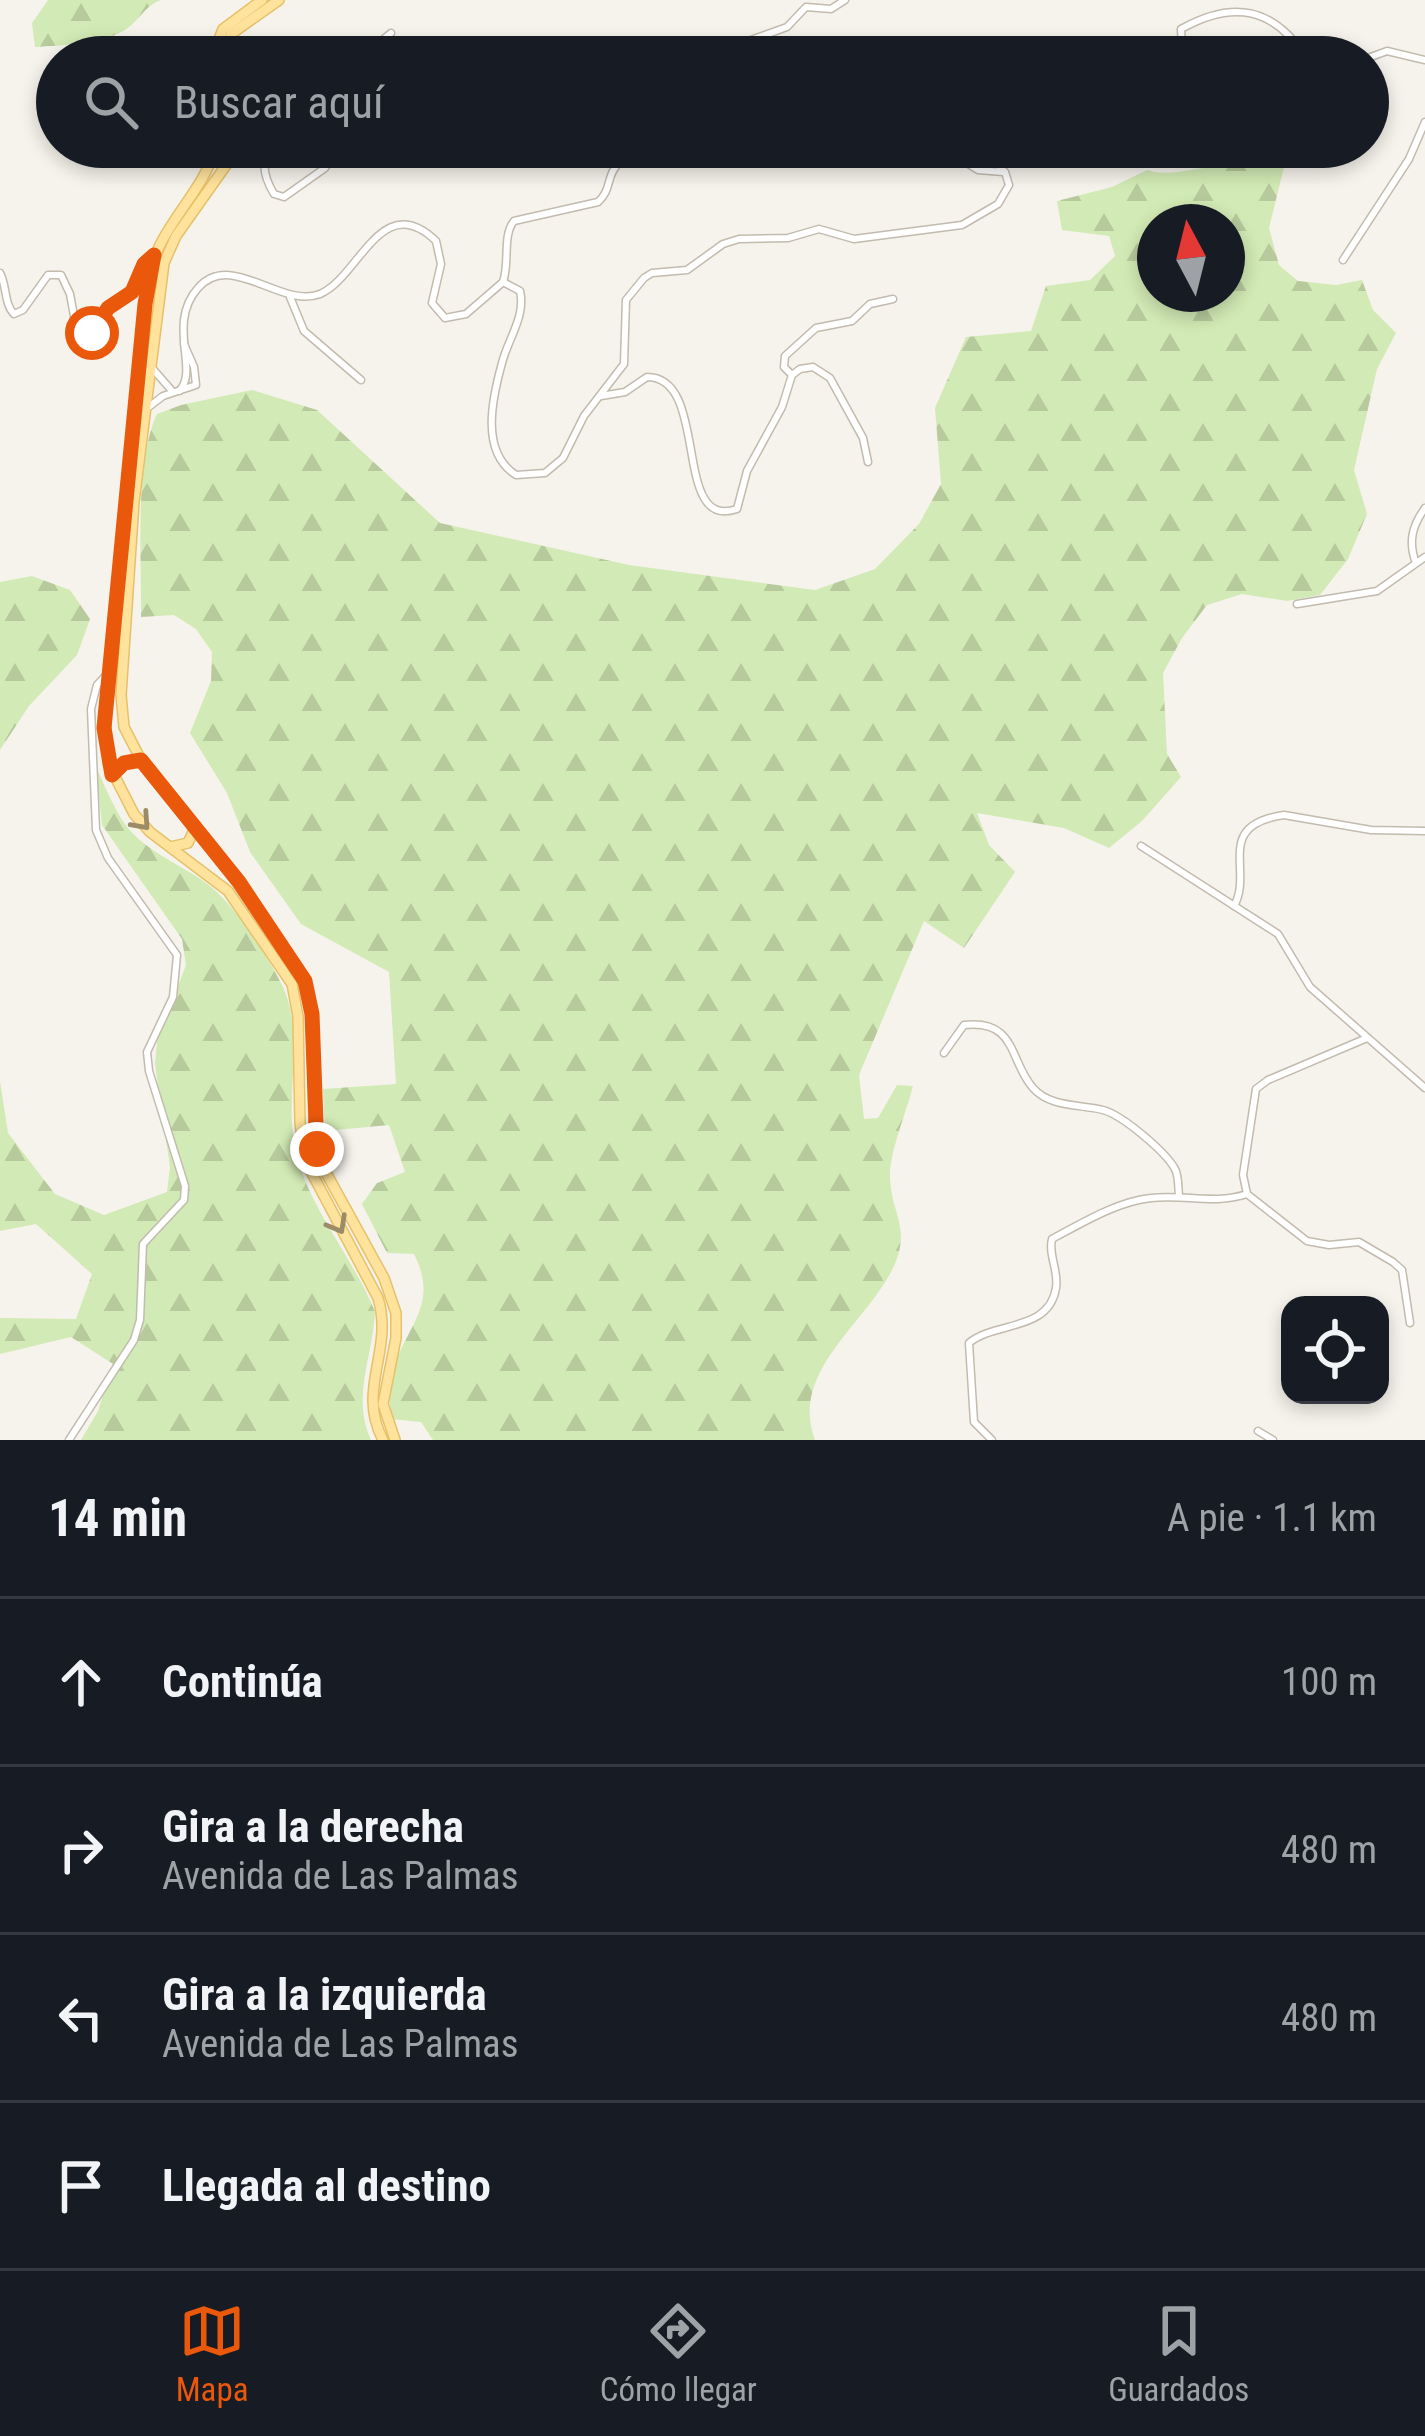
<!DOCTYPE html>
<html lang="es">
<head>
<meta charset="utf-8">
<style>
  body { margin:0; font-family:"Roboto Condensed",sans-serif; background:#242831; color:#f1f3f6 }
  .controls { position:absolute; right:36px; bottom:36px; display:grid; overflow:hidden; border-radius:24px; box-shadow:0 6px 18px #0003 }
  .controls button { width:108px; height:108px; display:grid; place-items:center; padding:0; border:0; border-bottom:3px solid #363941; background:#171b24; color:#f1f3f6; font:60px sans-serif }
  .compass { position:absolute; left:1137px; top:204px; width:108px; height:108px; border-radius:50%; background:#171b24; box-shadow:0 6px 18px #0003; rotate:353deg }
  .stop { position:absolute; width:36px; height:36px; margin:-27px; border:9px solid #ea580c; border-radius:50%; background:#fff }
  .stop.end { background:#ea580c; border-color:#fff; box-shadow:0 3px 12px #0008 }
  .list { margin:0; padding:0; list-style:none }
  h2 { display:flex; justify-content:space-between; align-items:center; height:156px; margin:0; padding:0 48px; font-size:51px }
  h2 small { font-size:39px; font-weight:400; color:#9ea1a6 }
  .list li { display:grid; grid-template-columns:78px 1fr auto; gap:36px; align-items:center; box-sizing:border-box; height:168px; padding:0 48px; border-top:3px solid #363941 }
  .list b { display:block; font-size:45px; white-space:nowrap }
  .list p { margin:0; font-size:39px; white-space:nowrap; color:#9ea1a6 }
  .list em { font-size:39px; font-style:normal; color:#9ea1a6 }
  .icon { flex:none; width:66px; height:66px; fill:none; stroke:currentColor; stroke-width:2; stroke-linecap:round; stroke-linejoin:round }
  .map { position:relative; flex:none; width:1425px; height:1440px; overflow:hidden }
  .search { position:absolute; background:#171b24; box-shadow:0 6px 18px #0003; left:36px; right:36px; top:36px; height:132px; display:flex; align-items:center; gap:30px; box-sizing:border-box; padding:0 42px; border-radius:66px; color:#9ea1a6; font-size:45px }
  .sheet { height:828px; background:#171b24 }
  nav { display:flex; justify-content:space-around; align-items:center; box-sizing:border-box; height:168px; border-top:3px solid #363941; background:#171b24; font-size:33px; color:#9ea1a6 }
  nav a { display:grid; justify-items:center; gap:6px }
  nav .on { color:#ea580c }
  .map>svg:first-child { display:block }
  .forest { fill:url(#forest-firs); fill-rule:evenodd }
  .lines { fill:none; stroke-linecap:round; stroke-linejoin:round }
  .street-casing { stroke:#c2bbae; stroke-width:9 }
  .primary-casing { stroke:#e6c16a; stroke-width:12 }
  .street { stroke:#fff; stroke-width:6 }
  .primary { stroke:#ffe39c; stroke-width:9 }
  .oneway { stroke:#9c8c66 }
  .route { stroke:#ea580c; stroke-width:15 }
</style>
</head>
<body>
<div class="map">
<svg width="1425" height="1440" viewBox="0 0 1425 1440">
  <defs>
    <pattern id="forest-firs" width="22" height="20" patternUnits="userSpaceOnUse" patternTransform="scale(3)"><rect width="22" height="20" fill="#d2eab5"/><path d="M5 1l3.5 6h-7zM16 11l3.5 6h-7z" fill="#b6ca9c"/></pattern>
  </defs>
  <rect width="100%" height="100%" fill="#f6f3ec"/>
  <g class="forest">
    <path d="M48,0h113c-17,6 -23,23 -38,31 -25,14 -61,14 -88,16l-3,-24z"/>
    <path d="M1236,147h53l-20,81 10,37 19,16 38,4 26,-5 11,30 23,23 -19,36 -23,101 13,44 -19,45 -28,36 -33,6 -45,-7 -35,11 -25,33 -19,35 4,81 14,23 -39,44 -33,27 -45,-20 -87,-15 12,32 26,27 -51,76 -40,-27 -65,154 5,44 14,-1 19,-33 16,1c-6,24 -24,68 -23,91 1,37 22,51 3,91 -27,56 -104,104 -78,172h-382l-12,-18 -30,-3c-2,-16 -2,-32 2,-48 13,-46 47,-66 21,-117l-27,-1 -25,-49 15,-21 28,-11 -16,-47 -64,6 -2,-42 73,-5 -7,-112 -88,-48 -51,-72 -23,-59 -37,-60 21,-52 1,-29 -16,-23 -22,-14 -33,2c1,-55 -7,-154 16,-203l24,-9 71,-15 65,20 123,113 189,42 186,25 60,-21 44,-45 22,-40 -6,-76 31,-71 65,-6 15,-45 44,-6 25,-24 -6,-20 -47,-6 -5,-29 55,-14 35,-17c24,8 50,-4 77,-4zM1155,222h72v72h-72z"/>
    <polygon points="32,576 70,590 90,619 77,655 29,706 0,750 0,582"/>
    <path d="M96,767c9,19 17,40 29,57 19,27 54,39 81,59 27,19 61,72 76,102 24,49 2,111 13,163 12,59 58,108 80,164 -2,45 -24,85 -4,128h-290l17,-29 15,-47 -42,-27 -71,17v-36l76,1 16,-45 -56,-50 -36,7v-150l8,52 47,61 49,21 63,-23 3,-25 -15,-103 2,-22 29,-77 -4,-26 -80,-114z"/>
  </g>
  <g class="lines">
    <g class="street-casing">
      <g id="street">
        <polyline points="362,57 391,33"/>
        <polyline points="728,57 737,45 787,27 806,7 831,9 845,0"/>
        <path d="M1193,57l-11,-11 -1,-17c52,-29 92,-22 125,28"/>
        <polyline points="1368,58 1387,51 1425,60"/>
        <path d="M272,147c-13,14 -7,32 2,47l10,3 41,-29 14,-21"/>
        <polyline points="941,147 978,170 1003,172"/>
        <polyline points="1193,147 1196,153 1208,156 1221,147"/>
        <polyline points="1343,260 1409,159 1425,122"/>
        <path d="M0,273c7,13 4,31 14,41l9,-4 25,-35h13l9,19 8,44 7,2 23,-32 24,-17 12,-27 10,-9"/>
        <path d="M503,282c7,-20 -1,-46 11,-61l84,-19c14,-12 8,-27 21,-39l46,-6 17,-10"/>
        <polyline points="290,297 304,331 361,380"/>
        <polyline points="152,368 173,392"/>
        <polyline points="792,375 784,367 785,356 816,328 852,321 870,304 893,299"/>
        <path d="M179,391c21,-20 -13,-67 19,-103 33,-38 83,21 122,6 39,-16 61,-106 116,-53l5,23 -9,39 13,15 21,-4 37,-32 17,9c6,25 -12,48 -18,72 -10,36 -22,89 14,112l29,-2 18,-15 21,-42 40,-52 2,-64 18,-22 8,-5 35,-3 36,-26 16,-5 49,-1 31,-9 35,10 108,-14 36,-21 11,-19 -4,-13 -28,-25"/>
        <path d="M601,396l24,-4 22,-15c64,0 24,155 90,132l10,-38 35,-64 10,-32 8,-6 13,-2 17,11 33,60 5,24"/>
        <polyline points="146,409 163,396 196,385 194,367 184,344"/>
        <path d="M1416,563c-8,-21 -4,-37 9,-55"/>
        <polyline points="1297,604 1377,591 1425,557"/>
        <polyline points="1141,846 1278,934 1310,987 1425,1088"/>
        <path d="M1234,906c20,-35 -21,-81 50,-91l87,15 54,1"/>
        <path d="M944,1053l20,-28c53,-6 45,36 69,63 18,20 47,16 70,22 19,5 62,41 72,59 4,7 3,19 4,27"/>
        <polyline points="1247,1194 1307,1241 1329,1245 1359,1242 1393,1262 1402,1270 1410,1323"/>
        <polyline points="1258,1431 1273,1440"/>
        <polyline points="69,1440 134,1340 140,1320 143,1244 184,1200 185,1186 149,1071 147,1052 173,997 177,955 108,858 96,830 91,709 97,685 109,672"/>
        <path d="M992,1440l-18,-18 -5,-79c26,-22 80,-11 87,-55 3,-17 -8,-33 -4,-49 28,-15 66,-38 99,-41 35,-4 62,7 96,-4l-4,-19 13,-86 12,-9 99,-42"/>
      </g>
    </g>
    <g class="primary-casing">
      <g id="primary">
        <polyline points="212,57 223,29 262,0"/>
        <polyline points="223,57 231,34 279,0"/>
        <path d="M216,147c-14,48 -57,79 -67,129l-44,438 3,49 26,51 16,18 78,59 64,93 6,32 2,107 6,39 72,136c16,53 -22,91 5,142"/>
        <polyline points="239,147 176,236 164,263 134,502 121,695 124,727 141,760 240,882 305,981 312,1014 314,1122 319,1160 384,1278 396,1313 396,1338 383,1404 395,1440"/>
        <polyline points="112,775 125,763 141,760"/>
        <polyline points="170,847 188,843 195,827"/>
      </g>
    </g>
    <use href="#street" class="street"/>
    <use href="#primary" class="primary"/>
  </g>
  <defs><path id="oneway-chevron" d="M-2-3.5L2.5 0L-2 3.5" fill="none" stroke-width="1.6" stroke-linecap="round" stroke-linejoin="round" transform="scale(3)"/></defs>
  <g class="oneway">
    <use href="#oneway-chevron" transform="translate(142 822) rotate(48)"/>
    <use href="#oneway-chevron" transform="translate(338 1225) rotate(61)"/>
  </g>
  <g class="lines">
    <polyline class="route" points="92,333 108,308 132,292 144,264 154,255 145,304 104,728 112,775 124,763 141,760 239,882 305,981 312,1014 317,1149"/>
  </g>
</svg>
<div class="controls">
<button><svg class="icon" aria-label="locate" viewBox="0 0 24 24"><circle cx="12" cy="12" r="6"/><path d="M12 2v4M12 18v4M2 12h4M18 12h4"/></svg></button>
</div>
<svg class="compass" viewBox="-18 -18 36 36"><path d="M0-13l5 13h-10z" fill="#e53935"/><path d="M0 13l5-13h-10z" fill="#9ea1a6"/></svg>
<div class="stop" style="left:92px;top:333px"></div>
<div class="stop end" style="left:317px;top:1149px"></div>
<div class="search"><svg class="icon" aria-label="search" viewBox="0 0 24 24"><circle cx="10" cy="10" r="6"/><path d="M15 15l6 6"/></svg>Buscar aquí</div>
</div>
<section class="sheet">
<h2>14 min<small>A pie · 1.1 km</small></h2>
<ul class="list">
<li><svg class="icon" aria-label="ahead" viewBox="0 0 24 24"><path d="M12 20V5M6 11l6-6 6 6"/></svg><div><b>Continúa</b></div><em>100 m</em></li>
<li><svg class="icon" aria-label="right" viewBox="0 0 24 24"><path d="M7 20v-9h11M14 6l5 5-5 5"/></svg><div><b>Gira a la derecha</b><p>Avenida de Las Palmas</p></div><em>480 m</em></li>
<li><svg class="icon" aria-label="left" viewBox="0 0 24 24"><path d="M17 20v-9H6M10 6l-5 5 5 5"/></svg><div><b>Gira a la izquierda</b><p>Avenida de Las Palmas</p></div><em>480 m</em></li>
<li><svg class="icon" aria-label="arrive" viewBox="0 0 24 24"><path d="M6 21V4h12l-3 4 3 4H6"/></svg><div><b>Llegada al destino</b></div></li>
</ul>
</section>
<nav>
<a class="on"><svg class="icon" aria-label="map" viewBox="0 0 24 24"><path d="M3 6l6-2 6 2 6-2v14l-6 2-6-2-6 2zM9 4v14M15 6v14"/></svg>Mapa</a>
<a><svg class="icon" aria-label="directions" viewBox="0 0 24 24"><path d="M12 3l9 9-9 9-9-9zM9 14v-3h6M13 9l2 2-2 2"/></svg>Cómo llegar</a>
<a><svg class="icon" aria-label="saved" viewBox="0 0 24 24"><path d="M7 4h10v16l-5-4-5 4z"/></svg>Guardados</a>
</nav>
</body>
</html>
